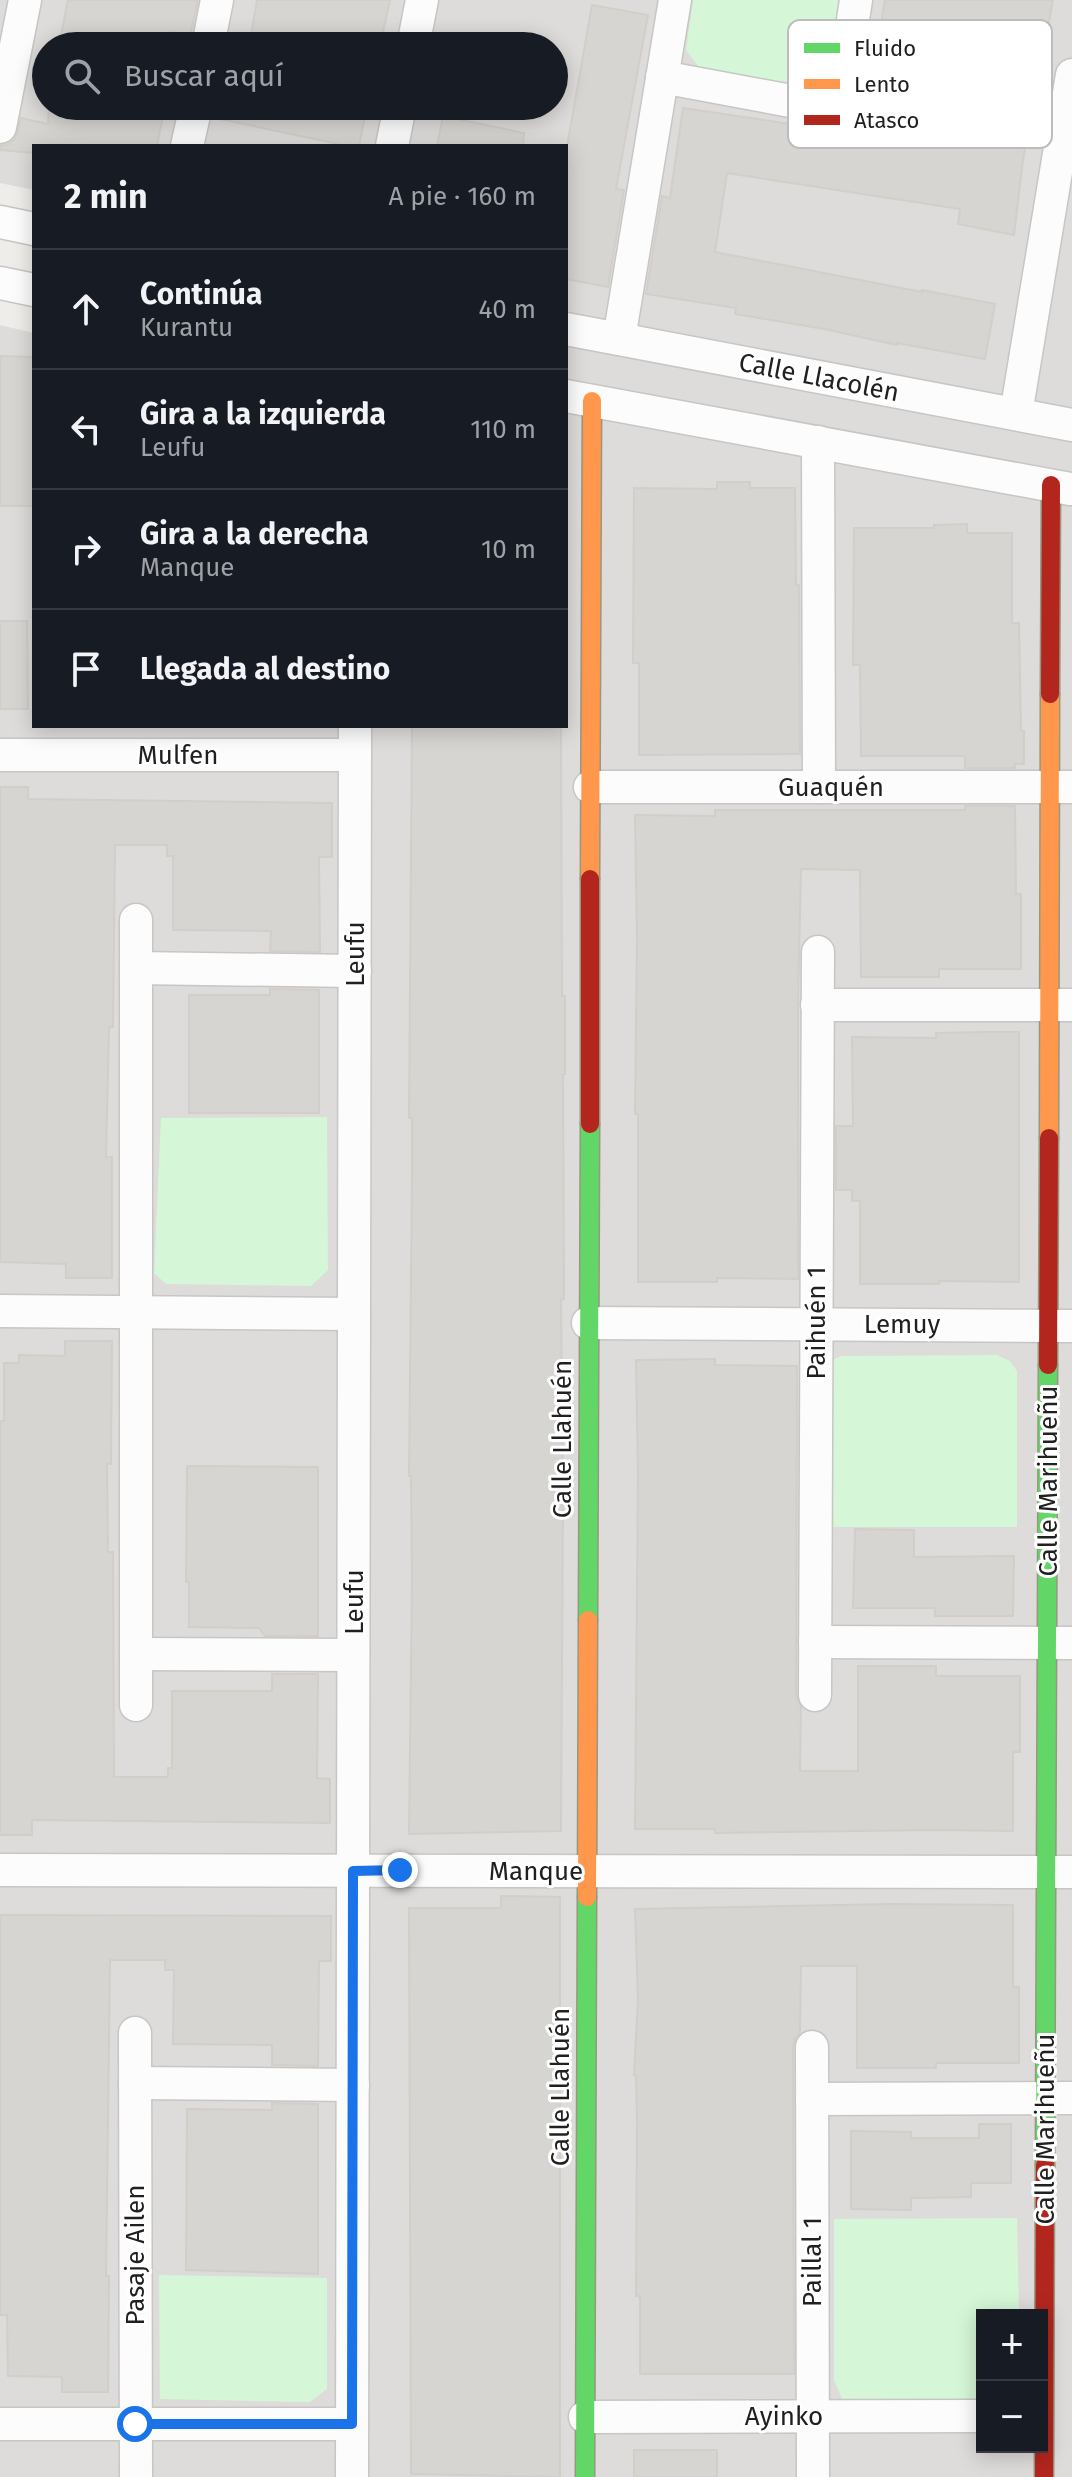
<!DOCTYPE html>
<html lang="es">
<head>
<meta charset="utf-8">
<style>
  body { margin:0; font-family:"Fira Sans",sans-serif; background:#242831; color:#f1f3f6 }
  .controls { position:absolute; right:24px; bottom:24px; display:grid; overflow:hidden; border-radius:0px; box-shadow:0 4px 20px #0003 }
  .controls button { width:72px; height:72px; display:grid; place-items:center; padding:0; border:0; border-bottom:2px solid #363941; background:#171b24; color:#f1f3f6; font:40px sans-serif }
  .stop { position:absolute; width:24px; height:24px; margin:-18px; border:6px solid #1a73e8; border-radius:50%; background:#fff }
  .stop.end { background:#1a73e8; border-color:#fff; box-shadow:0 2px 8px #0008 }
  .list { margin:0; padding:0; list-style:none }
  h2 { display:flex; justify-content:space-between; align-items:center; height:104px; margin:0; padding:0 32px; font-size:34px }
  h2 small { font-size:26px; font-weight:400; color:#9ea1a6 }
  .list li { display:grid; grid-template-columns:52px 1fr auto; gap:24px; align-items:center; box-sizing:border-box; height:120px; padding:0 32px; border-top:2px solid #363941 }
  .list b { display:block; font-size:30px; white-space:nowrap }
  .list p { margin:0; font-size:26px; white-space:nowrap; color:#9ea1a6 }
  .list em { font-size:26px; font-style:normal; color:#9ea1a6 }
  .icon { flex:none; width:44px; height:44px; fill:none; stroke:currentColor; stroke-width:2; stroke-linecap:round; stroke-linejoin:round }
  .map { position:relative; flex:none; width:1072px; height:2477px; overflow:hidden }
  .search { position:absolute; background:#171b24; box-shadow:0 4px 20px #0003; left:32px; top:32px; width:536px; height:88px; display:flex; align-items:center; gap:20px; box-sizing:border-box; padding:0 28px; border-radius:44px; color:#9ea1a6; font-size:30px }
  .panel { position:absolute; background:#171b24; box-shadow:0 4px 20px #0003; left:32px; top:144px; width:536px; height:584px; border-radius:0px }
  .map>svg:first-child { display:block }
  .residential { fill:#dddcda; fill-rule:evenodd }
  .park { fill:#d5f6d7 }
  .building { fill:#d7d5d1; stroke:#d2ceca; stroke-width:2 }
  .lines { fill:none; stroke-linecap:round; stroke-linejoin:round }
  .street-casing { stroke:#c7c6c5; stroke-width:35 }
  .fast-casing { stroke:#96997f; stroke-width:21 }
  .slow-casing { stroke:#96997f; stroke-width:21 }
  .jam-casing { stroke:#96997f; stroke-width:21 }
  .street { stroke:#fcfcfc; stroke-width:32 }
  .fast { stroke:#63d668; stroke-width:18 }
  .slow { stroke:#ff974d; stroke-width:18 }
  .jam { stroke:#b3261e; stroke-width:18 }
  .route { stroke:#1a73e8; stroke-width:10 }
  .labels { text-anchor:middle; stroke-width:6; stroke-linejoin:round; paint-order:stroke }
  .street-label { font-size:26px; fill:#202020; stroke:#fff }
  .key { fill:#fff; stroke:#bcbcbc; stroke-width:2 }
  .key-label { font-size:22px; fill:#202020 }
</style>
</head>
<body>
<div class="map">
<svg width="1072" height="2477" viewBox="0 0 1072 2477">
  <rect width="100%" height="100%" fill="#eeede9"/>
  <path class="residential" d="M0,0h1072v2477h-1072v-2152l34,8v393h532v-580h-532v44l-34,-7zM46,46h508v60h-508zM982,2315h60v132h-60z"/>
  <g class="park">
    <polygon points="693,0 848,0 829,83 812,90 704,74 686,50"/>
    <polygon points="327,1117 328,1270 311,1286 166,1284 154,1273 161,1118"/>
    <polygon points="997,1355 1010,1361 1017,1371 1017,1527 830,1527 830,1361 841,1356"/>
    <polygon points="1017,2218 1019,2315 982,2315 982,2400 842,2399 834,2380 834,2219"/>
    <polygon points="159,2275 327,2278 327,2389 310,2402 160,2399"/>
  </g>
  <g class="building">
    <polygon points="68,0 198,0 190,36 171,32 169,46 59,46"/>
    <polygon points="257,0 390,0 380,46 249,46"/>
    <polygon points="885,0 1053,0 1023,160 1014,235 958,224 960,209 727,173 715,252 922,292 922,290 995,304 985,359 897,343 897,345 824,329 735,314 736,308 646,294 662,196 670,198 683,108 879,137 889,136 897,130 901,121 900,112 895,104 885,99 869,96"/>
    <polygon points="592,5 648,15 616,189 624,190 608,287 566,279 566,152"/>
    <polygon points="49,106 165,106 157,146 34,146 34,153 0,150 0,146 7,145 15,139 21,118 48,124"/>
    <polygon points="222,106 367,106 359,146 348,146 220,119"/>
    <polygon points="443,116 524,133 523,146 437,146"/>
    <polygon points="0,356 34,357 33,506 0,506"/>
    <polygon points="717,482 750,482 750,488 795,488 796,585 799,585 800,754 639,755 639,663 633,663 634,488 717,489"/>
    <polygon points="967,524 967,533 1012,533 1012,623 1019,623 1021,731 1024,731 1024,764 1015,764 1015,768 965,768 965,756 861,756 860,665 853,665 854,528 934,528 934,525"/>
    <polygon points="0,621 27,621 28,709 0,709"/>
    <polygon points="412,726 561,728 562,996 565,996 565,1074 563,1074 564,1299 561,1299 563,1491 561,1831 409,1834 412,1578 411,1476 409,1476 412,1179 412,1118 409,1118"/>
    <polygon points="0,787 28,787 28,799 332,803 332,857 319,857 320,952 270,951 271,931 173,930 173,856 167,856 167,845 115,845 113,1027 109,1027 106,1157 112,1157 112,1278 66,1278 66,1264 0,1262"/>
    <polygon points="965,806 1015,806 1016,894 1021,894 1021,969 939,969 939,977 861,977 860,870 801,869 798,1004 798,1279 717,1278 717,1282 638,1282 638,1114 635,1114 637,938 635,815 715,816 715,810 965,810"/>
    <polygon points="270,989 319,990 319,1113 189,1113 189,995 270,995"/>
    <polygon points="987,1032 1019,1032 1019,1282 939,1281 939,1284 860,1284 860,1201 852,1201 852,1190 836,1190 836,1126 853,1126 852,1037 936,1038 936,1033"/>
    <polygon points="65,1341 112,1341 111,1464 107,1464 108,1552 113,1552 114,1777 168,1777 168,1768 172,1768 172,1691 272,1691 272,1674 318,1674 317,1778 330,1779 330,1823 32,1820 32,1835 0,1835 0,1421 4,1421 4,1363 19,1363 19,1355 65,1356"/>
    <polygon points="715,1359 715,1365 797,1366 796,1695 801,1707 800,1771 858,1771 858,1666 936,1666 936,1676 1020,1676 1020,1752 1013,1752 1013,1831 936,1830 715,1833 715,1829 635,1829 638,1474 636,1360"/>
    <polygon points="187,1466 318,1467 318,1636 265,1636 259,1628 189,1627 189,1582 186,1582"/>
    <polygon points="855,1529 914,1530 914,1557 1014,1556 1013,1616 935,1616 935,1608 853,1608"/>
    <polygon points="501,1896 560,1897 560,2477 411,2474 409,1908 501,1908"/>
    <polygon points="892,1904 1013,1905 1013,1987 1019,1987 1019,2063 936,2063 936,2068 857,2068 857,1966 801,1966 800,2033 795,2038 793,2047 794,2374 640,2374 640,2296 636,2296 637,2119 636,2075 634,2075 638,1999 635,1909"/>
    <polygon points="0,1915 331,1916 331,1961 319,1961 318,2066 272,2065 272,2045 173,2044 174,1970 165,1970 165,1960 110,1960 106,2276 109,2276 108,2392 62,2392 62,2377 8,2376 7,2315 0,2315"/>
    <polygon points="272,2103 318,2104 318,2274 186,2270 187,2109 272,2110"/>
    <polygon points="979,2124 1011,2124 1011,2183 971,2183 971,2197 911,2198 911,2210 851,2209 851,2131 911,2132 911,2138 979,2138"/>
    <rect x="634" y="2450" width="83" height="27"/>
  </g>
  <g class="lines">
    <g class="street-casing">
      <g id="street">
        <polyline points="208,46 217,0"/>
        <polyline points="413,46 422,0"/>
        <polyline points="662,77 882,118"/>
        <polyline points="839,110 856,0"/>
        <polyline points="0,127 25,0"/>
        <polyline points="187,146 196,106"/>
        <polyline points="392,146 400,106"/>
        <polyline points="0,222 34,229"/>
        <polyline points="0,283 34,290"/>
        <polyline points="566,329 1072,425"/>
        <polyline points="619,339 675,0"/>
        <polyline points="566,396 1070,489"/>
        <polyline points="1016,414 1072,75"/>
        <polyline points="818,442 819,787"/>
        <polyline points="0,755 355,755"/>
        <polyline points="590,787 1072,787"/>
        <polyline points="136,920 136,1705"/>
        <polyline points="136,968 355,971"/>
        <polyline points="817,1005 1072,1005"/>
        <polyline points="0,1311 354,1314"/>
        <polyline points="588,1323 1072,1326"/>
        <polyline points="815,1642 1072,1643"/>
        <polyline points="136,1654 353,1655"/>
        <polyline points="815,1695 818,952"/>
        <polyline points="0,1870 1072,1872"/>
        <polyline points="135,2033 136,2477"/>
        <polyline points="812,2047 813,2477"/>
        <polyline points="135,2083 353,2085"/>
        <polyline points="812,2099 1072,2098"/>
        <polyline points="585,2417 982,2416"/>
        <polyline points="0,2424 352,2424"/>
        <polyline points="352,2477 355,726"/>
      </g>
    </g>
    <g class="fast-casing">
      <g id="fast">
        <polyline points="588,1620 590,1124"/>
        <polyline points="1045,2165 1048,1365"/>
        <polyline points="585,2477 587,1897"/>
      </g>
    </g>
    <g class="slow-casing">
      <g id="slow">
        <polyline points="590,879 592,401"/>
        <polyline points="1049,1138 1050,694"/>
        <polyline points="587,1897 588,1620"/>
      </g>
    </g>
    <g class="jam-casing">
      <g id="jam">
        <polyline points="1050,694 1051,485"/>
        <polyline points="590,1124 590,879"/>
        <polyline points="1048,1365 1049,1138"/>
        <polyline points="1044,2477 1045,2165"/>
      </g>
    </g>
    <use href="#street" class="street"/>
    <use href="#fast" class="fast"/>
    <use href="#slow" class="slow"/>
    <use href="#jam" class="jam"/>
  </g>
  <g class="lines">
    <polyline class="route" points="135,2424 352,2424 353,1871 400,1870"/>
  </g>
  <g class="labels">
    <g class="street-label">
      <text transform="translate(819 377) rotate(11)" y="9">Calle Llacolén</text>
      <text x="178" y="764">Mulfen</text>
      <text x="831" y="796">Guaquén</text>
      <text transform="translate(355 954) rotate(-90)" y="9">Leufu</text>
      <text transform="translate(816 1323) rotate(-90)" y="9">Paihuén 1</text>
      <text x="902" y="1333">Lemuy</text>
      <text transform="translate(562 1439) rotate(-90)" y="9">Calle Llahuén</text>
      <text transform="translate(1048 1481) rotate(-90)" y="9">Calle Marihueñu</text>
      <text transform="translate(354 1602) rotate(-90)" y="9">Leufu</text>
      <text x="536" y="1880">Manque</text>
      <text transform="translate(560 2087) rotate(-90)" y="9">Calle Llahuén</text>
      <text transform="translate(1045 2129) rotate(-90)" y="9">Calle Marihueñu</text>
      <text transform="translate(135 2255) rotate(-90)" y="9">Pasaje Ailen</text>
      <text transform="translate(812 2262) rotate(-90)" y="9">Paillal 1</text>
      <text x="784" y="2425">Ayinko</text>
    </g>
  </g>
  <rect x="788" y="20" width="264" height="128" rx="12" class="key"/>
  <rect x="804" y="43" width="36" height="10" fill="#63d668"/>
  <rect x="804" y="79" width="36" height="10" fill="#ff974d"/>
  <rect x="804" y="115" width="36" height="10" fill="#b3261e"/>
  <g class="key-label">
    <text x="854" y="56">Fluido</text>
    <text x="854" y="92">Lento</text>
    <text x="854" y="128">Atasco</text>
  </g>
</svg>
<div class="controls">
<button>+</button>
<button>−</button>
</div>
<div class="stop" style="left:135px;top:2424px"></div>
<div class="stop end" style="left:400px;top:1870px"></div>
<div class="search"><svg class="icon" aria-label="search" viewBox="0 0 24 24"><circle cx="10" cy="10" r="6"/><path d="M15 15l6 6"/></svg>Buscar aquí</div>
<section class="panel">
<h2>2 min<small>A pie · 160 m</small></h2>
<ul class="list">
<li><svg class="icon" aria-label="ahead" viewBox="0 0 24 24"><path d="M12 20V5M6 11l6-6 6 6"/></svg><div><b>Continúa</b><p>Kurantu</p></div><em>40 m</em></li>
<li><svg class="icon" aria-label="left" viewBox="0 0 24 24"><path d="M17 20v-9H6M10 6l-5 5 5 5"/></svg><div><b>Gira a la izquierda</b><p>Leufu</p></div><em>110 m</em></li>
<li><svg class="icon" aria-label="right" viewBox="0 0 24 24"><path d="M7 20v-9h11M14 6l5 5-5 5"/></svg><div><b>Gira a la derecha</b><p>Manque</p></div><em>10 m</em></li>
<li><svg class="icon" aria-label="arrive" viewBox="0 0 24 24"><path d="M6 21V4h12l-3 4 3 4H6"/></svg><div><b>Llegada al destino</b></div></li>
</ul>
</section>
</div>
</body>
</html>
